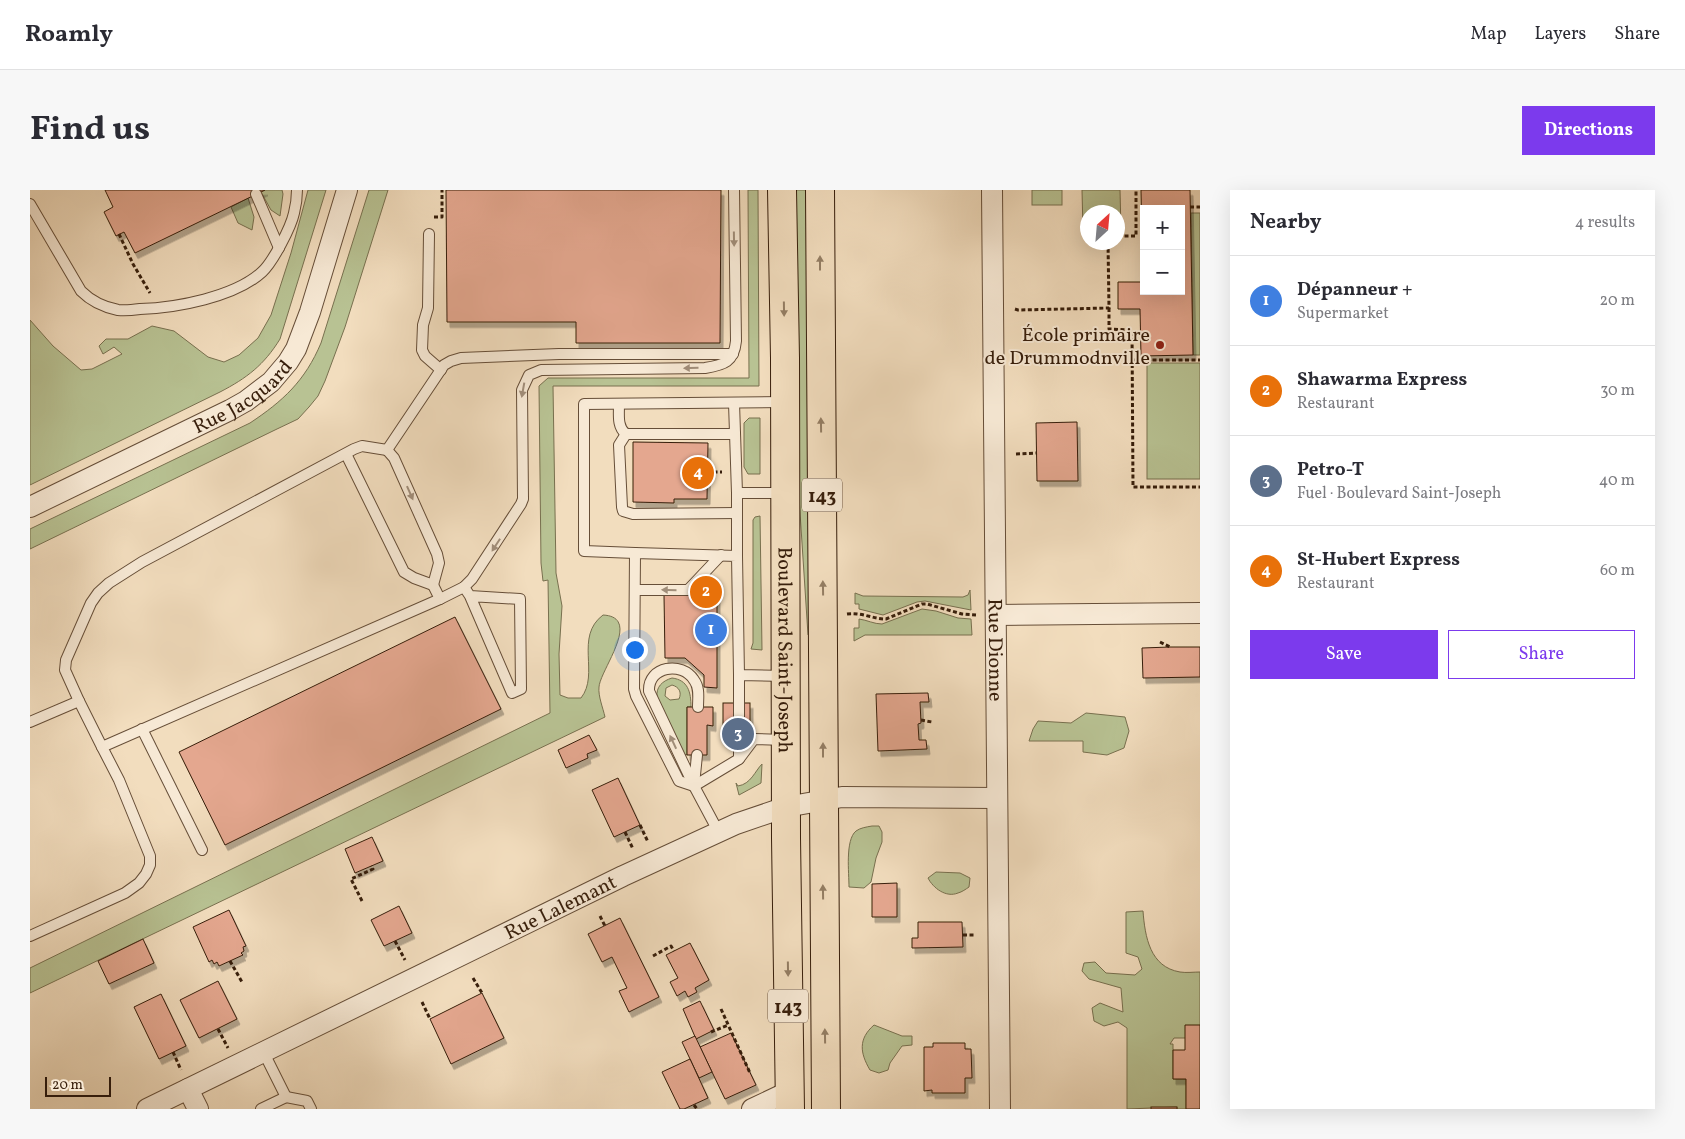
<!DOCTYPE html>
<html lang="en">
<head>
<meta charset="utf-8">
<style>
  body { margin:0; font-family:Vollkorn,serif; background:#f7f7f7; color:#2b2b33 }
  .controls { position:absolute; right:15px; top:15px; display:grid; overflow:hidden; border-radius:0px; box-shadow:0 5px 20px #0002 }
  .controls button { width:45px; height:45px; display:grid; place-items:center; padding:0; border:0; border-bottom:1px solid #e1e1e2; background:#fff; color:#2b2b33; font:25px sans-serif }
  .compass { position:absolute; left:1050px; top:15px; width:45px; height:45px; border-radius:50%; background:#fff; box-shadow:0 5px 20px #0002; rotate:26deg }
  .scale { position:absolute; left:15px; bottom:12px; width:66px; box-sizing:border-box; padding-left:5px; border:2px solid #371e0b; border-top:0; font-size:14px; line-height:18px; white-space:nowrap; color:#371e0b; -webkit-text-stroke:4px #f7e9d5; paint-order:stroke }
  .you { position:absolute; left:604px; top:459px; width:18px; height:18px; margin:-12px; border:4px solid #fff; border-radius:50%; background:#1a73e8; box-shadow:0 0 0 8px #1a73e833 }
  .badge { display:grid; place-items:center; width:32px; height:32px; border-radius:50%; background:#7c3aed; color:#fff; font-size:16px; font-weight:700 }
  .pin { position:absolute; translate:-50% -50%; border:2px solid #fff; box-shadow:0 1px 5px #0006 }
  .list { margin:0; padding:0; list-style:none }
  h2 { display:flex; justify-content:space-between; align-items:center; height:65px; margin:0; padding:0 20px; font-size:21px }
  h2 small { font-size:16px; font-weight:400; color:#7c7c81 }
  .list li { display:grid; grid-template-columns:32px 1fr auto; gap:15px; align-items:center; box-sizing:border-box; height:90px; padding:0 20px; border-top:1px solid #e1e1e2 }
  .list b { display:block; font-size:19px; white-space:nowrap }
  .list p { margin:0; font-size:16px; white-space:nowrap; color:#7c7c81 }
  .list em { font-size:16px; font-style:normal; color:#7c7c81 }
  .actions { display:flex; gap:10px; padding:15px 20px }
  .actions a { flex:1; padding:11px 0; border:1px solid #7c3aed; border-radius:0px; text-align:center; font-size:18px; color:#7c3aed }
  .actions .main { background:#7c3aed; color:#fff }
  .map { position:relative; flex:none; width:1170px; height:919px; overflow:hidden; border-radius:0px }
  header { display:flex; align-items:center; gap:30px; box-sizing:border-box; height:70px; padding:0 25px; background:#fff; border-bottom:1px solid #e1e1e2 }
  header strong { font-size:24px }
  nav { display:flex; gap:28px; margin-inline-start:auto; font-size:18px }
  .intro { display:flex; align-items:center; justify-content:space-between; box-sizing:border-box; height:120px; padding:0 30px }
  h1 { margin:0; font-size:35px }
  .button { padding:12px 22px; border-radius:0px; background:#7c3aed; color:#fff; font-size:18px; font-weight:700 }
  main { display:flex; gap:30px; padding:0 30px }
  aside { flex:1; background:#fff; border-radius:0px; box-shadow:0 5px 20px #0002 }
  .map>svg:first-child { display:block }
  .green { fill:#b8c293; stroke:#78704f; fill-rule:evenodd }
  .building { fill:#e4a78f; stroke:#371e0b; fill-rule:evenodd; filter:url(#shadow) }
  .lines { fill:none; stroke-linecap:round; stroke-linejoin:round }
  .lane-casing { stroke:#664e38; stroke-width:12 }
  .street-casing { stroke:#664e38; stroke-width:22 }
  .primary-casing { stroke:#371e0b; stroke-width:30 }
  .path { stroke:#371e0b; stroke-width:3; stroke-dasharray:4 2.5; stroke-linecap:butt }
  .lane { stroke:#f7e9d5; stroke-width:10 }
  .street { stroke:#f7e9d5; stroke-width:20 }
  .primary { stroke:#f2ddbe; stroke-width:28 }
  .oneway { fill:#a18e7a }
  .oneway2 { fill:#947e64 }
  .poi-dot { fill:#8f2418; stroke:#f7e9d5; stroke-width:2 }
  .labels { text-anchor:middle; stroke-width:4; stroke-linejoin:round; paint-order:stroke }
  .shield { fill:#f7e9d5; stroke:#715b48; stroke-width:1 }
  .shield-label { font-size:19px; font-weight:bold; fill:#371e0b }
  .poi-label { font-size:20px; fill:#371e0b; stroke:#f7e9d5; text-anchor:end }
  .street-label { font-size:20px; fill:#371e0b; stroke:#f7e9d5 }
</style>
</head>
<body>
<header>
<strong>Roamly</strong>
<nav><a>Map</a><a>Layers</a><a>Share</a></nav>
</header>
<div class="intro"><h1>Find us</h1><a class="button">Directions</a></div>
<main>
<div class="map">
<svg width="1170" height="919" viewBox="0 0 1170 919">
  <defs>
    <filter id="shadow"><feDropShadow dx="3" dy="5.5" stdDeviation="0" flood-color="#0004"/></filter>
  </defs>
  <rect width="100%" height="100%" fill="#f2ddbe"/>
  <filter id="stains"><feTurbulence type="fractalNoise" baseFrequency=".004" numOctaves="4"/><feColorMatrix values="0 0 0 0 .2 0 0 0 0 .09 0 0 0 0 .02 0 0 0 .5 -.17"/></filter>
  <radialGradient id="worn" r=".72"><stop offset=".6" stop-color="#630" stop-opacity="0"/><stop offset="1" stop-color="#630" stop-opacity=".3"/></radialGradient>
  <g class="green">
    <polygon points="235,0 252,0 253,4 250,26 241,20 231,2"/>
    <path d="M278,0h18l-46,149c-16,26 -33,39 -60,53l-190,93v-165l23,26 28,24 11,-1 30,-15 -8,-7 -11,7 -4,-8 7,-7h22l24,-13 22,5 34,26 16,5 15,-7 19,-17 13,-23 20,-62z"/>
    <path d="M339,0h19l-43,137 -20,54 -7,15 -9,11 -11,12 -21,10 -247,120v-20l220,-106c33,-22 55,-42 71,-80z"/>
    <path d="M718,0h10l1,196h-206l3,187 6,33 -3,48 1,41 8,3h13c19,-24 -7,-61 22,-83 40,2 -3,55 -4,72 -1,9 4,21 6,30l-575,276v-25l520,-255 -2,-133 -5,1 -2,-18 -2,-177 9,-8h201z"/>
    <polygon points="766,0 780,0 782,445 778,445 767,276"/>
    <rect x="1002" y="0" width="30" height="15"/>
    <polygon points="1052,0 1090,0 1091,41 1088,42 1088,22 1058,22 1057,42 1053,42"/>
    <polygon points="218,8 224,27 222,40 208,33 201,17"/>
    <polygon points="1161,23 1170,23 1170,165 1163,165"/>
    <rect x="1117" y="173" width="53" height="116"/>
    <polygon points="719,228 730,228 730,284 718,284 714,277 714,233"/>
    <polygon points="730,326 732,460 721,459 723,453 723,330 725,327"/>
    <polygon points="940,400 941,420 895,411 887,412 853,425 829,419 829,414 825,414 825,403 833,406 933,407 938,405"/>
    <path d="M892,419l14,2 22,7 13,1 1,16h-107l-11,6v-13h5v-9c8,1 15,5 23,5z"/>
    <path d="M642,488c16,2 19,14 19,29h-4v48l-3,-1 -27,-57c-1,-10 5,-16 15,-19zM642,495c7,2 10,7 7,14l-9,1 -5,-4 1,-8z"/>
    <polygon points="1056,523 1095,527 1099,541 1094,558 1077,565 1053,562 1053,551 999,551 1003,539 1008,531 1041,533"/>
    <path d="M732,574l-1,19 -22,12 -3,-12 2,3c13,-2 17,-15 24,-22z"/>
    <path d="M842,636h7l3,6v10l-6,16 -5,24 -7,6 -15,-1c0,-14 -4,-47 7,-56 4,-3 10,-4 16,-5z"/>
    <path d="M906,682l24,1 10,5 -1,9c-3,2 -7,5 -11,6 -12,5 -25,-5 -30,-15z"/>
    <path d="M1113,721c2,26 7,56 37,61 6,1 14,0 20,0v53l-15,13h-11l-4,6h3v35h13v30h-9v-2l-50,2v-81l-9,-6 -14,4 -10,-5 -2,-13 8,-5 23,9 -2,-24 -32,-9 -7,-8 2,-8 11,-1 11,11 29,2 7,-6 -4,-12 -12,-4v-41z"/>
    <path d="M844,835l28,11h10v9l-10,1 -12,17 -2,7 -9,3 -9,-3c-10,-17 -12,-31 4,-45z"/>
  </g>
  <g class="building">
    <polygon points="75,0 235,0 105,63 94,42 86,46 74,22 83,17"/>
    <polygon points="416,0 691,0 690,153 546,153 546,132 417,132"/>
    <path d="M1111,0h49l3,165 -52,1 -1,-47h-22v-27h25zM1114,19h37v82h-37z"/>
    <polygon points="1047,232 1048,291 1007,291 1006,233"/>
    <polygon points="603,252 678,253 677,309 644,309 644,313 603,312"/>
    <polygon points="673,391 687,403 687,498 674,497 674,485 655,468 635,468 634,405 662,405"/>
    <polygon points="425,427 471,519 195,655 149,562"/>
    <polygon points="1140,457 1170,457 1170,487 1113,488 1112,458"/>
    <polygon points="898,503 899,512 890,512 891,533 888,534 889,550 896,550 897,559 848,561 846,504"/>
    <rect x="693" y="513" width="27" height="37"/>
    <polygon points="657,517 683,517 683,536 677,535 677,565 657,565"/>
    <polygon points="559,545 567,560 557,564 558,568 536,578 528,560"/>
    <polygon points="588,588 610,635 584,647 562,600"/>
    <polygon points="342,647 353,671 325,683 315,659"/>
    <polygon points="867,693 867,727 842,727 842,694"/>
    <polygon points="369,716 382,743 354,756 341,730"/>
    <polygon points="199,720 216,756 213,757 214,761 211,763 213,765 189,776 187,772 184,774 182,770 179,772 163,737"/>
    <polygon points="590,728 629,807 599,822 589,801 597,798 582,767 572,772 558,744"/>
    <polygon points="888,732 932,732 933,757 882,758 882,748 888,748"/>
    <polygon points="113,749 124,773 79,794 68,771"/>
    <polygon points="660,753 679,790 665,798 667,802 658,807 655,801 647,806 640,792 648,788 636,765"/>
    <polygon points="188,791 207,829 169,848 150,810"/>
    <polygon points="452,803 474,848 421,874 400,829"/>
    <polygon points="131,804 156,856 129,869 104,817"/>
    <polygon points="670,811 684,840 666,849 653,819"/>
    <polygon points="1155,835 1170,835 1170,919 1156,919 1156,889 1143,889 1143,860 1155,860"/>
    <polygon points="701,843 726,895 695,909 670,857"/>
    <polygon points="665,846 682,882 669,888 652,852"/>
    <polygon points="903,853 935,853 935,859 941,859 942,888 935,888 935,903 902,903 902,900 894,901 894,857 903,857"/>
    <polygon points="660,869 678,908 654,919 650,919 632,882"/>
    <rect x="1121" y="917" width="26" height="2"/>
  </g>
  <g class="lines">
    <g class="lane-casing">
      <g id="lane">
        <polyline points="226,4 249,58"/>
        <path d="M0,14l51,87c10,10 22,16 37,19 7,1 15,0 22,-1 36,-1 95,-12 122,-37 11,-10 29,-45 32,-59 2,-8 3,-16 3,-23"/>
        <polyline points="399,44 398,118 393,135 392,160 395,166 411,180"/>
        <polyline points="704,213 707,303 754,303"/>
        <path d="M589,214c0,11 -2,23 7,30"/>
        <polyline points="705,244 596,244 589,255 592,317 593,321 603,324 707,323"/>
        <polyline points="316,264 374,382 384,388 403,395 409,373 407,364 364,268 357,260"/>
        <polyline points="707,303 707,366"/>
        <polyline points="605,363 554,361 554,214 755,212"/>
        <polyline points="434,397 440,406 482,503 491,499 490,409 440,406"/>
        <polyline points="605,400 658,400 691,365"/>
        <path d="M410,409l24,-12 8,-8 49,-75 2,-5 -1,-109 7,-15 12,-5 164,-2c19,-3 29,-6 31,-27l-2,-151"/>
        <polyline points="709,485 709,569 664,596 649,591 606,506 604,499 605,363 707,366 709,485 755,486"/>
        <polyline points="49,511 72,557 410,409 403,395"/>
        <path d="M668,517c0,-9 2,-19 -4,-27 -12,-19 -46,-14 -45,11l45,95 24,45"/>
        <polyline points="0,532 49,511 35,480 36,470 61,413 68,403 79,393 112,372 324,259 332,256 357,260 414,175 421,171 431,168 529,164 703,164"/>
        <polyline points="112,539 172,660"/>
        <polyline points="709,569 724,549 755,550"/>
        <polyline points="664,595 667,565"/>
        <polyline points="0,746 95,703 109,693 116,684 120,675 120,666 89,590 72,557"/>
        <polyline points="256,907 277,911 281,919"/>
        <polyline points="231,919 256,907 233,861"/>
      </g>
    </g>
    <g class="street-casing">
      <g id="street">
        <path id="s1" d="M962,0l8,919"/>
        <path id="s2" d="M0,317l200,-97 16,-9 25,-19 17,-20 8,-13 14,-37 37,-122"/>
        <polyline points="966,425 1170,423"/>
        <polyline points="158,899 168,919"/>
        <path id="s3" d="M117,919l476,-233 113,-52 50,-17 56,-10 155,1"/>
        <polyline points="722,919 760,901"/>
      </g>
    </g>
    <g class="primary-casing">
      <g id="primary">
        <path id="s4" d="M752,0l3,168 1,480 4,271"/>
        <polyline points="790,0 796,919"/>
      </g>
    </g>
    <g class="path">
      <polyline points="1160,17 1170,17"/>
      <polyline points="404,27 412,27 412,0"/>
      <polyline points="89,44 103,74 120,103"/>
      <polyline points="1088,46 1106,46 1106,0"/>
      <polyline points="1079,118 1079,139 1102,140 1103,297 1170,297"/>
      <polyline points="985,119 988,120 1079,118 1078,52"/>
      <polyline points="1103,170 1170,170"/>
      <polyline points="986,264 1007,263"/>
      <polyline points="677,282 692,282"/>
      <path d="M817,424c14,-2 26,5 39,5l36,-15h5l35,10 14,1"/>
      <polyline points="1130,452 1140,457"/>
      <polyline points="891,530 902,532"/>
      <polyline points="610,635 618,652"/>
      <polyline points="595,642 603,659"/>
      <polyline points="332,711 321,689 343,679 341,676"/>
      <polyline points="570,726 575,736"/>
      <polyline points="933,745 946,745"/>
      <polyline points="365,751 375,770"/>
      <polyline points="623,766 641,756 644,761"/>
      <polyline points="200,771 212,792"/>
      <polyline points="443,788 452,803"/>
      <polyline points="392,812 400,829"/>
      <polyline points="691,819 720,883"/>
      <polyline points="188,839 198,858"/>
      <polyline points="681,842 698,835"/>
      <polyline points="143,862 151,880"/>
      <polyline points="664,915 667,919"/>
    </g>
    <use href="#lane" class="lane"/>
    <use href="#street" class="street"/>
    <use href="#primary" class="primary"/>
  </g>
  <defs><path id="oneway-solid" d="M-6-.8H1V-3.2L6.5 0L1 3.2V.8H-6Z" transform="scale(1.25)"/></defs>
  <g class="oneway">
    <use href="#oneway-solid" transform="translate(704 49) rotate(89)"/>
    <use href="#oneway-solid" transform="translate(661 178) rotate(179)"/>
    <use href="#oneway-solid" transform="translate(493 200) rotate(100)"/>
    <use href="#oneway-solid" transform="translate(380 303) rotate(66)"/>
    <use href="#oneway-solid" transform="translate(466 355) rotate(123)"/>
    <use href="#oneway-solid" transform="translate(639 400) rotate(-179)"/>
    <use href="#oneway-solid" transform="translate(643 552) rotate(-115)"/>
  </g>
  <g class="oneway2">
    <use href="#oneway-solid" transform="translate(790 73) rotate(-90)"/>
    <use href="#oneway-solid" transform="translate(754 119) rotate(89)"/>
    <use href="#oneway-solid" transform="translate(791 235) rotate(-91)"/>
    <use href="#oneway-solid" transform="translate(793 398) rotate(-91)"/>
    <use href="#oneway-solid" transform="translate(793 560) rotate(-90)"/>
    <use href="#oneway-solid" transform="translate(793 702) rotate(-91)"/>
    <use href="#oneway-solid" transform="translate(758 779) rotate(89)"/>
    <use href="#oneway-solid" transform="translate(795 846) rotate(-91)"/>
  </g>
  <circle class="poi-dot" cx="1130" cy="155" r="5"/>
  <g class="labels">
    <g class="shield">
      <rect x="772" y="288.5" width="40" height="33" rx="4"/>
      <rect x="738" y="799.5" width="40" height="33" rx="4"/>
    </g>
    <g class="shield-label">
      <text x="792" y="312">143</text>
      <text x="758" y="823">143</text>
    </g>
    <g class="poi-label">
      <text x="1120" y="151">École primaire<tspan x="1120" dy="23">de Drummodnville</tspan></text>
    </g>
    <g class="street-label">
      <text dy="7" stroke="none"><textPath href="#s2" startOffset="240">Rue Jacquard</textPath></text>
      <text dy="7" stroke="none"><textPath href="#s1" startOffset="460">Rue Dionne</textPath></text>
      <text dy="7" stroke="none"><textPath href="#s4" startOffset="460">Boulevard Saint-Joseph</textPath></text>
      <text dy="7" stroke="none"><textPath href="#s3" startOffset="460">Rue Lalemant</textPath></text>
    </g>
  </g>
  <rect width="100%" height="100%" filter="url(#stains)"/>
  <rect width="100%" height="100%" fill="url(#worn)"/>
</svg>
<div class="controls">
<button>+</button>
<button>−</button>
</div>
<svg class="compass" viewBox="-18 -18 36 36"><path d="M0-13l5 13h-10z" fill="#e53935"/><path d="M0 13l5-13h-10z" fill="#7c7c81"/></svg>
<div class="scale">20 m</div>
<div class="you"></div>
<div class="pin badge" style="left:681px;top:440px;background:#3f7fe0">1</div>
<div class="pin badge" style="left:676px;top:402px;background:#e8710a">2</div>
<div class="pin badge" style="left:708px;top:544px;background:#5c6f8a">3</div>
<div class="pin badge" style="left:668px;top:283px;background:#e8710a">4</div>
</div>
<aside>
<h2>Nearby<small>4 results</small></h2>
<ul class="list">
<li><span class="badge" style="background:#3f7fe0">1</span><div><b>Dépanneur +</b><p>Supermarket</p></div><em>20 m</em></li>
<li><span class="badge" style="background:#e8710a">2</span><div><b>Shawarma Express</b><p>Restaurant</p></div><em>30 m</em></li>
<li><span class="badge" style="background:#5c6f8a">3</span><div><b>Petro-T</b><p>Fuel · Boulevard Saint-Joseph</p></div><em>40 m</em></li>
<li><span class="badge" style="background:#e8710a">4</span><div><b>St-Hubert Express</b><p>Restaurant</p></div><em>60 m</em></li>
</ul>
<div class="actions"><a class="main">Save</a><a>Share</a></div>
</aside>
</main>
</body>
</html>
